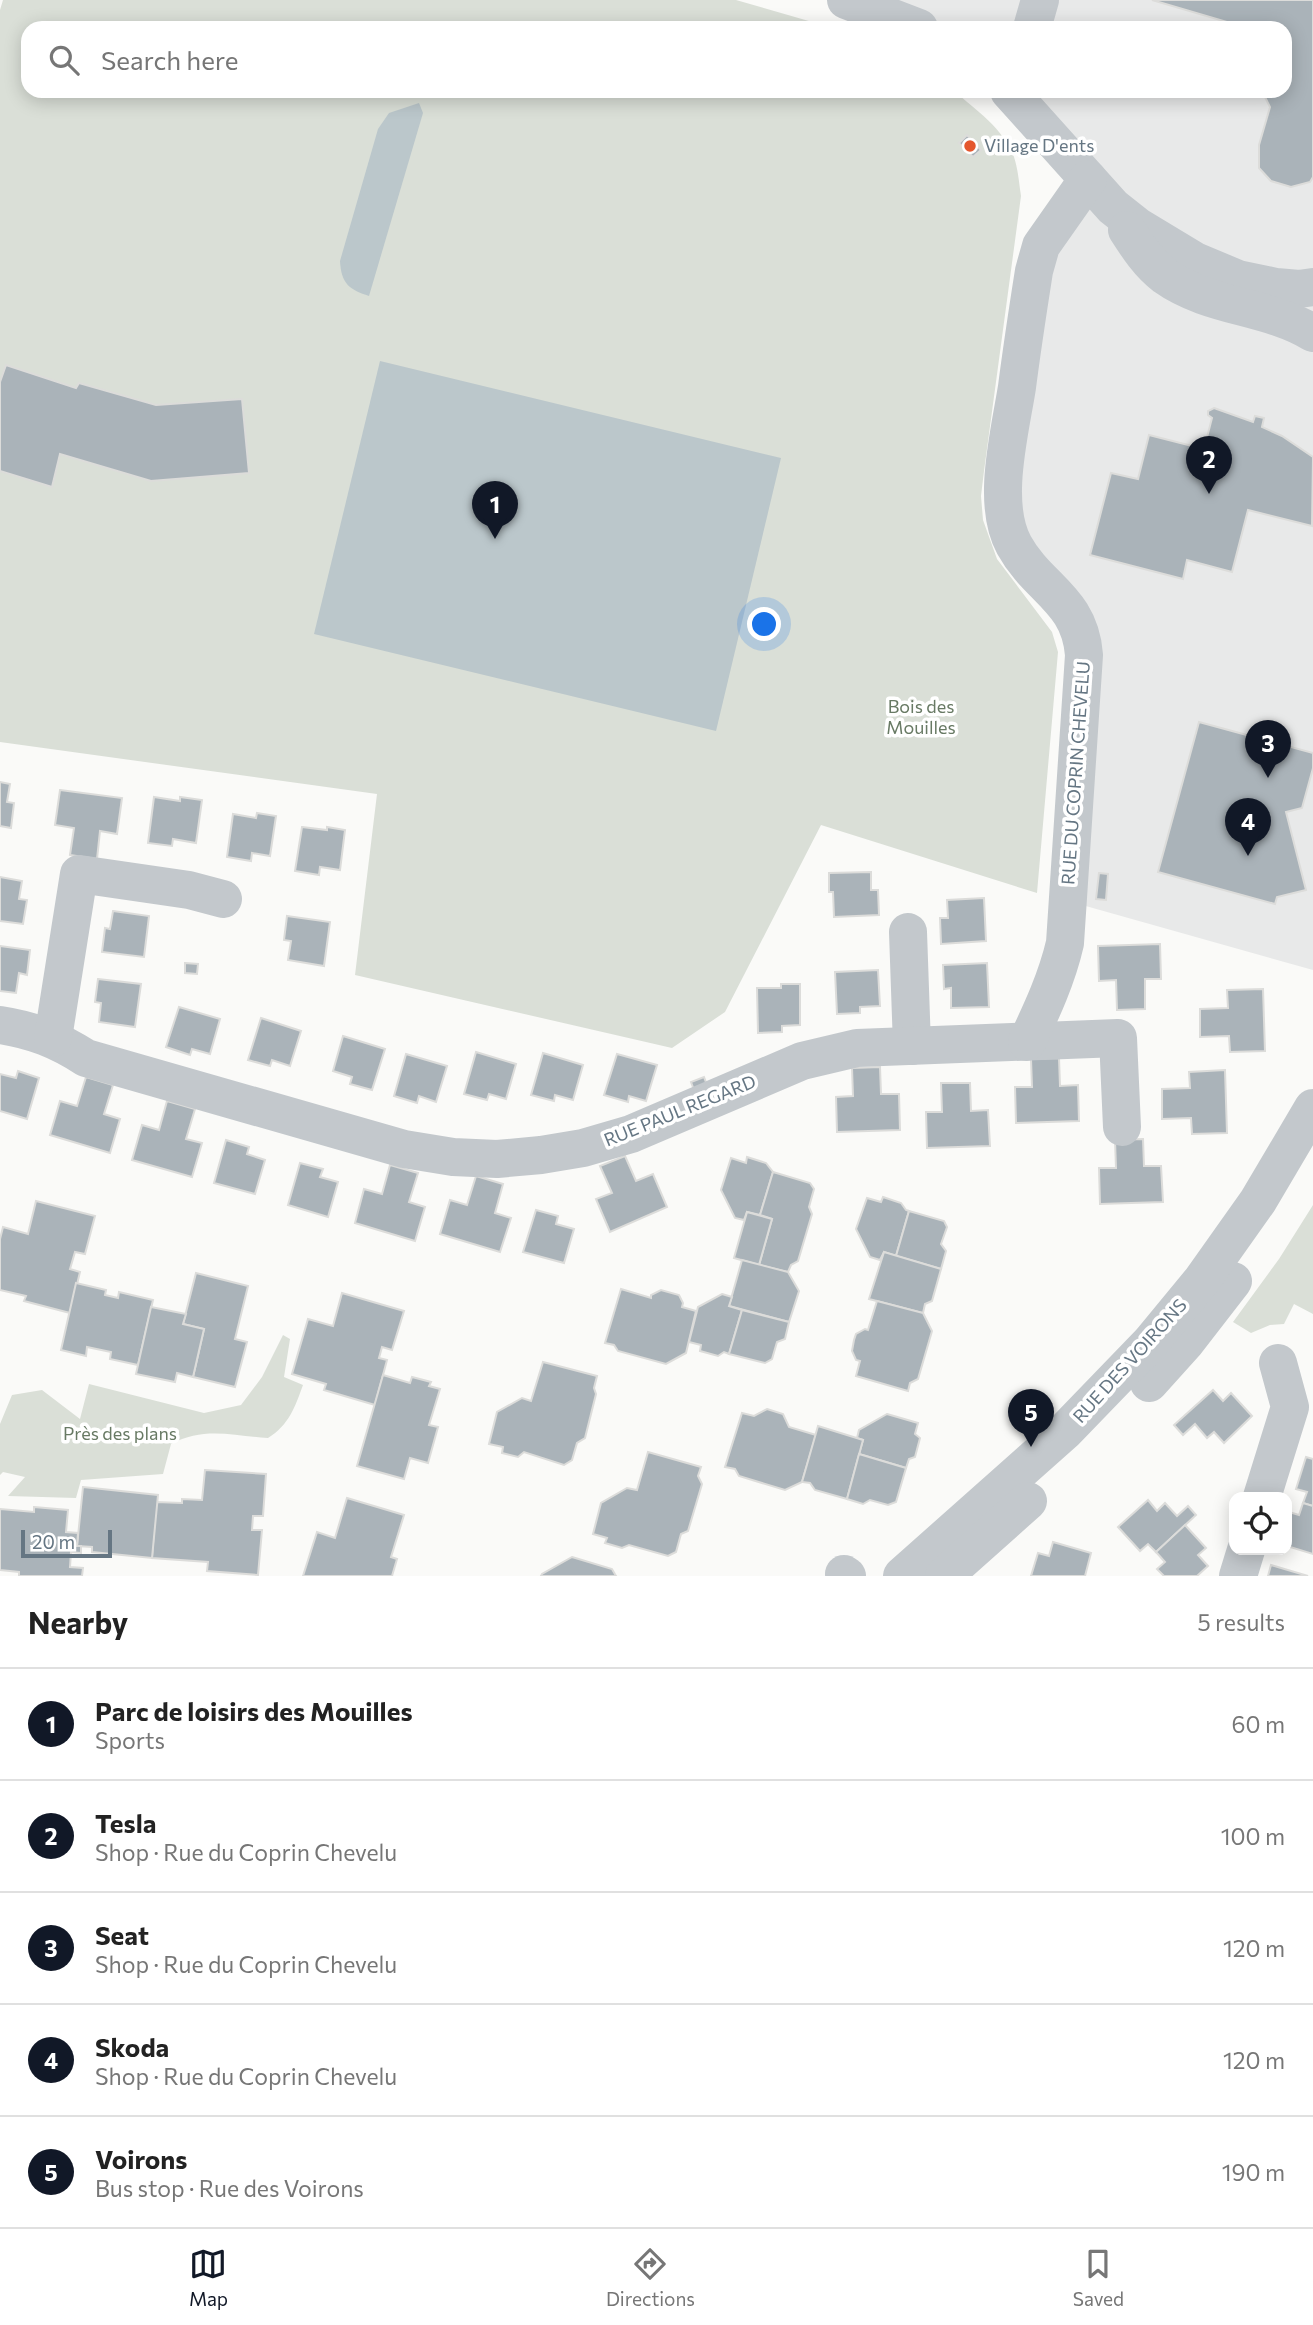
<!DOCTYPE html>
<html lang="en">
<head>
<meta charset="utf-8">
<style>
  body { margin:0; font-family:Commissioner,sans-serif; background:#f6f6f6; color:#222 }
  .controls { position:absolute; right:21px; bottom:21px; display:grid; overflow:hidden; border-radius:14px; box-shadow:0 4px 18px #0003 }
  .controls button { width:63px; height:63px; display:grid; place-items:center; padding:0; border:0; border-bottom:2px solid #e0e0e0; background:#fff; color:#222; font:35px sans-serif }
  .scale { position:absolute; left:21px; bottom:18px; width:91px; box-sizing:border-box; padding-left:7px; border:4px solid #657683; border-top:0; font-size:19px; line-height:24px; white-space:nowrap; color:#657683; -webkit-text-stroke:5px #fff; paint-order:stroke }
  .you { position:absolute; left:765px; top:625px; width:24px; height:24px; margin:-18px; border:5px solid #fff; border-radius:50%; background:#1a73e8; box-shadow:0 0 0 10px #1a73e833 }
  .badge { display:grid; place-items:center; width:46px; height:46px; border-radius:50%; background:#111827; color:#fff; font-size:23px; font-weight:700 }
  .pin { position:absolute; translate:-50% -58px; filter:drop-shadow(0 2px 4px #0008) }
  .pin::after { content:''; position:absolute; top:37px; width:24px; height:21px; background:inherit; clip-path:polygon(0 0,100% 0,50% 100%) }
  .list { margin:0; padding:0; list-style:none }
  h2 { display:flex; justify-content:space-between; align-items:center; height:91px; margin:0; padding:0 28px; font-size:30px }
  h2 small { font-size:23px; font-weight:400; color:#767676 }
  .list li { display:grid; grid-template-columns:46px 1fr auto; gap:21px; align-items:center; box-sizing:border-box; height:112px; padding:0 28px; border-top:2px solid #e0e0e0 }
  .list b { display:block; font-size:26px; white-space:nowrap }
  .list p { margin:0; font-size:23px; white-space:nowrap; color:#767676 }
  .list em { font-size:23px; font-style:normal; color:#767676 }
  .icon { flex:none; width:38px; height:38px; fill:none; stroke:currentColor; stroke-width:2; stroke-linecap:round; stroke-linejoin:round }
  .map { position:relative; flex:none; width:1313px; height:1576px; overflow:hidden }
  .search { position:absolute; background:#fff; box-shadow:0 4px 18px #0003; left:21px; right:21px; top:21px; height:77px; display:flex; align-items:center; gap:18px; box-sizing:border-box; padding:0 24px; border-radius:21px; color:#767676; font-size:26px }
  .sheet { height:651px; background:#fff }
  nav { display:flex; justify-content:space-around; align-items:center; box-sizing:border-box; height:98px; border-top:2px solid #e0e0e0; background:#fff; font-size:19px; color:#767676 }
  nav a { display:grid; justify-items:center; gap:4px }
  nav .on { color:#111827 }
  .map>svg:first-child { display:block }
  .built { fill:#e8e9e9 }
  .green { fill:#dadfd7 }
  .water { fill:#bbc7cb }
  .building { fill:#aab3b9; stroke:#dcdcda; stroke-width:2 }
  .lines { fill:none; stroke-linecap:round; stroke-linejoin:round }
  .minor { stroke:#c3c8cc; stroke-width:38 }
  .poi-dot { fill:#e4572e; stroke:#fff; stroke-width:2.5 }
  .labels { text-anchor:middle; stroke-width:7; stroke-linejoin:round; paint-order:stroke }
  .poi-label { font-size:18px; fill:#657683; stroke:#fff; text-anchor:start }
  .park-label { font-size:18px; fill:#687a64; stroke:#fff }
  .street-label { font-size:18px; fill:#657683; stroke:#fff }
</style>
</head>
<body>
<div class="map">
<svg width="1313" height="1576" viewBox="0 0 1313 1576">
  <rect width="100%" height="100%" fill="#fafaf8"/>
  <polygon class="built" points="846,0 1313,0 1313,970 1068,901 1084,655 1014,544 1034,271 1088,179 1009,91 1285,91 1285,28 919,28"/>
  <g class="green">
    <path d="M3,0h733l97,28h-805v63h926c21,18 50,38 60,66 4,12 5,26 7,39l-37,275 -3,25 2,24 14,39 55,73 6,20 -21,241 -216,-68 -96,187 -53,36 -317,-73 22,-181 -377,-52v-732z"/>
    <polygon points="1313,1205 1313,1314 1294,1304 1284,1324 1270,1325 1251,1333 1233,1322 1279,1259"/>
    <path d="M283,1335l7,4 -6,38 19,8c-8,22 -14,40 -35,53 -34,-2 -64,-12 -97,6l-8,30 -82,6 -5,18 -68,-2 17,-19 -22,-5 -3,3v-51l12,-29 30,-5 38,29 9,-35 115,29 37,-8 21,-28z"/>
  </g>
  <g class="water">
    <path d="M419,103l4,10 -54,183c-19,-6 -28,-12 -29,-35l38,-132 11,-16z"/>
    <polygon points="380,361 781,458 716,731 314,634"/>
  </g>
  <g class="building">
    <polygon points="1152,0 1313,0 1313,177 1310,182 1291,187 1271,181 1259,168 1259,145 1270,107 1262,91 1285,91 1285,28 1240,28 1241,26"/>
    <polygon points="967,135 981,150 973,157 959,143"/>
    <polygon points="6,365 76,388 79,383 156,405 242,399 249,473 151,481 60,454 52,487 0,471 0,382"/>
    <polygon points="1214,408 1253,422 1255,416 1264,418 1262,427 1282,436 1313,457 1312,526 1248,510 1232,572 1187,560 1183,579 1090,555 1111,473 1138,479 1149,435 1204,449 1212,418 1208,415 1208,411"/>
    <polygon points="1199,722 1313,753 1313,768 1302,808 1286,812 1306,890 1277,897 1275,904 1158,872"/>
    <polygon points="0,782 10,784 7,802 14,803 11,828 0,826"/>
    <polygon points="60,790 122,798 117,834 100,831 97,859 70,855 74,828 55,825"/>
    <polygon points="154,797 180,801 180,797 202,800 196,843 173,839 172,846 148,843"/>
    <polygon points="257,813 276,816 270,856 252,853 251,861 227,857 233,814 256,818"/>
    <polygon points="302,827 327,830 327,827 345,830 340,870 320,867 319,875 295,871"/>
    <polygon points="871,872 871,890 878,890 879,915 834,917 833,892 829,892 829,873"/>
    <polygon points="1099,873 1108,874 1106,900 1096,899"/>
    <polygon points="0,877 22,881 19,899 27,900 23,924 0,921"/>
    <polygon points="984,898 986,941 941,944 940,918 948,918 947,900"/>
    <polygon points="113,911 149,916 144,957 102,952 105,928 110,929"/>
    <polygon points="287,916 330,922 324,966 288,960 291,941 284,940"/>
    <polygon points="1160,944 1161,979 1145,979 1145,1009 1117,1010 1116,980 1099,981 1098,946"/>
    <polygon points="0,946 30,950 27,975 19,973 16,993 0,991"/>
    <polygon points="185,963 198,964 197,974 185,973"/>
    <polygon points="987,963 989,1007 951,1008 951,988 944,989 943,965"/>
    <polygon points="878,970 880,1006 860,1007 860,1013 837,1014 835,972"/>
    <polygon points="98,979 141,984 135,1027 99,1022 101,1003 95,1002"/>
    <polygon points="781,984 800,984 800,1025 782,1026 782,1032 758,1033 757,988 781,988"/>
    <polygon points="1263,989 1265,1051 1230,1052 1229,1036 1200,1037 1200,1009 1228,1008 1227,990"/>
    <polygon points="179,1007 220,1019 210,1054 192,1049 190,1055 166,1047"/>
    <polygon points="261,1018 301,1031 290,1066 272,1060 270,1066 248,1060"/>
    <polygon points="343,1036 385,1049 372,1090 350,1084 352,1077 333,1071"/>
    <polygon points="476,1052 516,1064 506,1099 489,1094 487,1100 464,1094"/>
    <polygon points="543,1053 583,1065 573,1100 555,1095 554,1101 531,1095"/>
    <polygon points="406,1054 447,1066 436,1102 419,1096 417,1103 394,1096"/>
    <polygon points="617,1054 657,1065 646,1101 629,1096 628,1102 604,1095"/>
    <polygon points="1059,1058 1060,1086 1078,1085 1079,1121 1016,1123 1015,1087 1032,1087 1031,1059"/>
    <polygon points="880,1067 881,1094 899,1094 900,1130 837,1132 836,1097 853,1096 852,1068"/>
    <polygon points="1225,1070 1227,1133 1192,1134 1191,1118 1162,1119 1162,1089 1190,1088 1189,1072"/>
    <polygon points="18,1071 39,1078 27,1119 0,1111 0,1074 16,1078"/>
    <polygon points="86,1077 113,1085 104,1114 120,1119 110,1153 50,1135 60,1101 77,1106"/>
    <polygon points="704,1077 707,1085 694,1090 691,1082"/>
    <polygon points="941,1083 970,1083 971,1111 988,1110 990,1146 927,1148 926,1112 942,1112"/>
    <polygon points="167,1101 195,1109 186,1139 202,1143 192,1177 132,1160 142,1125 159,1130"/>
    <polygon points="1143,1139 1144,1166 1161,1166 1163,1202 1100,1204 1099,1168 1116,1168 1115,1140"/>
    <polygon points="226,1140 249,1147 247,1154 265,1160 255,1194 214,1183"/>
    <polygon points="625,1156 636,1181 653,1174 667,1207 610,1232 596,1199 612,1193 600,1166"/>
    <polygon points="747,1157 766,1163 773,1172 760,1215 747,1212 744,1220 735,1218 721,1190 731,1158 746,1163"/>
    <polygon points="300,1163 323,1169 320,1177 338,1182 328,1217 288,1205"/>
    <polygon points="390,1165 418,1173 409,1202 425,1207 415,1241 355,1223 364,1189 382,1194"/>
    <polygon points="773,1172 810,1183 814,1189 809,1207 812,1214 798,1261 791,1265 788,1272 759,1265 772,1219 760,1215"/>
    <polygon points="476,1176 503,1184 495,1213 511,1218 500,1252 440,1234 450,1200 467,1205"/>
    <polygon points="883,1197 901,1203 906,1210 909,1211 896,1256 884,1252 880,1260 870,1257 856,1229 867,1198 881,1202"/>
    <polygon points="36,1201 95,1216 85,1254 75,1252 70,1269 80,1272 70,1313 24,1301 26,1296 0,1290 0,1239 3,1227 28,1234"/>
    <polygon points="536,1210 558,1216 556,1224 574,1229 564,1263 523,1252"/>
    <polygon points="909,1211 944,1221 947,1227 941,1244 946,1251 941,1269 896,1256"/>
    <polygon points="747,1212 772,1219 759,1265 734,1258"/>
    <polygon points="884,1252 941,1269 932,1301 925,1304 923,1313 869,1299"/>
    <polygon points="742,1260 788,1272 799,1291 789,1322 729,1306"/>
    <polygon points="196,1273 248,1286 235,1339 247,1342 235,1387 193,1377 204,1329 183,1324"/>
    <polygon points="76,1283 106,1290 105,1295 118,1298 119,1292 153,1300 138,1365 110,1359 111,1352 87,1347 86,1356 61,1350"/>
    <polygon points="621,1289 651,1298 651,1295 661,1290 679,1295 683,1303 682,1307 696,1311 686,1353 666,1364 618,1351 614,1345 605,1343"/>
    <polygon points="342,1293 404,1311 392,1350 382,1347 379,1358 387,1360 375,1405 324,1390 326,1384 292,1374 308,1319 333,1326"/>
    <polygon points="722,1294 732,1297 729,1306 742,1310 729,1354 724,1352 718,1356 700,1351 701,1345 689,1342 698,1307"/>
    <polygon points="877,1301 923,1313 932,1331 918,1379 910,1383 908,1391 856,1376 860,1361 856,1360 852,1351 854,1340 856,1334 865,1329 868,1330"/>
    <polygon points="151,1307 186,1314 183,1324 204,1329 193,1377 177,1373 175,1382 136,1374"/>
    <polygon points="742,1310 789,1322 785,1339 777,1342 772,1359 765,1363 729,1354"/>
    <polygon points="543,1362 597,1376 594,1388 596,1394 585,1438 577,1443 572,1460 564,1465 524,1452 518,1457 502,1453 503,1447 489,1444 497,1412 522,1398 531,1401"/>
    <polygon points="383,1375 410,1383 412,1377 431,1382 429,1386 440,1389 429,1425 438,1427 428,1463 410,1458 404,1479 357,1466"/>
    <polygon points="1213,1390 1223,1401 1231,1393 1252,1416 1224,1443 1214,1432 1207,1438 1195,1424 1183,1435 1174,1425"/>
    <polygon points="767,1409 783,1414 789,1427 816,1435 802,1482 785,1490 739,1476 735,1469 725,1467 742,1413 754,1416"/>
    <polygon points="887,1414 918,1423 915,1434 920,1438 915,1457 909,1459 906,1468 859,1454 863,1440 857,1438 859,1430"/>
    <polygon points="818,1426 863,1440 847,1499 815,1490 810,1483 802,1482"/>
    <polygon points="648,1452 701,1467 698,1476 702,1484 688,1531 681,1534 676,1552 668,1556 629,1545 622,1548 605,1543 607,1538 593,1534 601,1503 627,1488 637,1490"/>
    <polygon points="859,1454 906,1468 896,1502 888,1505 870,1500 863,1504 847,1499"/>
    <polygon points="1306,1457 1313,1459 1313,1506 1303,1503 1307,1492 1296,1489"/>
    <polygon points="205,1470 266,1474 263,1516 253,1516 252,1530 262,1530 258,1575 207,1571 208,1562 152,1558 156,1502 182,1503 182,1499 202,1500"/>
    <polygon points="83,1487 158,1495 152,1558 92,1552 92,1547 77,1546"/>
    <polygon points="347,1498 404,1515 391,1557 397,1559 392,1576 303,1576 317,1532 335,1538"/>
    <polygon points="1148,1500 1157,1511 1165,1503 1177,1516 1188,1506 1196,1515 1156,1552 1148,1544 1140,1551 1118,1527"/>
    <polygon points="1303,1503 1313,1506 1313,1554 1287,1546 1287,1521 1289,1512 1299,1515"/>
    <polygon points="34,1507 68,1510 66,1532 78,1533 77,1546 81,1546 81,1553 71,1552 70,1567 83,1568 82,1576 19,1576 19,1572 0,1570 0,1509 34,1512"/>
    <polygon points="1185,1525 1206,1548 1198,1555 1208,1566 1197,1576 1164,1576 1157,1569 1165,1562 1156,1552"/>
    <polygon points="1053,1542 1091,1553 1085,1576 1031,1576 1038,1553 1049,1556"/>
    <polygon points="572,1557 612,1569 616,1576 541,1576 542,1574"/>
    <polygon points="1271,1565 1308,1576 1268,1576"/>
  </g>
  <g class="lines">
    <g class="minor">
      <polyline points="846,0 919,28"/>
      <polyline points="1032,28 1040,0"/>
      <polyline points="1009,91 1113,207 1137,226 1195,261 1238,279 1276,287 1299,289 1313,287"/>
      <path d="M1127,230c11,17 22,34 38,46 45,32 102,29 148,57"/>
      <polyline points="908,932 912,1046"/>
      <path d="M0,1025c33,5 58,15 86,33l318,91 49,8 44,2 44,-4 42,-7 48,-14 171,-73 55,-13 261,-10 4,89"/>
      <polyline points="53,1038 79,874 189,890 223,899"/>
      <path d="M1027,1042c15,-32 30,-64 38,-99l19,-288c-4,-56 -46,-66 -70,-110 -23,-42 -4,-113 3,-158 5,-39 11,-78 17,-116l7,-25 47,-67"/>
      <polyline points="1149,1383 1185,1343 1233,1281"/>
      <polyline points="1262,1497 1290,1407 1278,1363"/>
      <polyline points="844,1574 847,1576"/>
      <polyline points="902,1576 1065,1431 1150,1343 1202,1280 1258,1201 1313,1108"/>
      <polyline points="944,1576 1028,1501"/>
      <polyline points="1238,1576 1246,1550"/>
    </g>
  </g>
  <circle class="poi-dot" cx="970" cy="146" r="7"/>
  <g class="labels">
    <g class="poi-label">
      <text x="984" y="152">Village D'ents</text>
    </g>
    <g class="park-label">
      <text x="921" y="713">Bois des<tspan x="921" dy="21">Mouilles</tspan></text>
      <text x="120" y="1440">Près des plans</text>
    </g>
    <g class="street-label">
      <text transform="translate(1076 773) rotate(-86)" y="6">RUE DU COPRIN CHEVELU</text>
      <text transform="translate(680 1111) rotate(-22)" y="6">RUE PAUL REGARD</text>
      <text transform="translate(1130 1361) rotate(-48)" y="6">RUE DES VOIRONS</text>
    </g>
  </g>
</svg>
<div class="controls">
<button><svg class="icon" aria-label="locate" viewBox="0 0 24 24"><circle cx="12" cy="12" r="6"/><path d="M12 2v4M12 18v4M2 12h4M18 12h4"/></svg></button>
</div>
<div class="scale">20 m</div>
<div class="you"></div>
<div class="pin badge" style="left:495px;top:539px">1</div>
<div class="pin badge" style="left:1209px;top:494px">2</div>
<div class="pin badge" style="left:1268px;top:778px">3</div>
<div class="pin badge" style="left:1248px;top:856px">4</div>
<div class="pin badge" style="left:1031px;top:1447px">5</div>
<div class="search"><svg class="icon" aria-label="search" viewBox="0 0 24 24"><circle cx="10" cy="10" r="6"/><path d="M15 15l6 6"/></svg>Search here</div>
</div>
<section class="sheet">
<h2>Nearby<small>5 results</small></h2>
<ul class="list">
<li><span class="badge">1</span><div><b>Parc de loisirs des Mouilles</b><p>Sports</p></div><em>60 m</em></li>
<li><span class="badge">2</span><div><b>Tesla</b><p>Shop · Rue du Coprin Chevelu</p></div><em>100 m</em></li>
<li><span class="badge">3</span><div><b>Seat</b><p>Shop · Rue du Coprin Chevelu</p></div><em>120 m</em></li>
<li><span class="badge">4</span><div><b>Skoda</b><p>Shop · Rue du Coprin Chevelu</p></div><em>120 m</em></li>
<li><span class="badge">5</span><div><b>Voirons</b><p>Bus stop · Rue des Voirons</p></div><em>190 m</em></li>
</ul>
</section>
<nav>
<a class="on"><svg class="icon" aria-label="map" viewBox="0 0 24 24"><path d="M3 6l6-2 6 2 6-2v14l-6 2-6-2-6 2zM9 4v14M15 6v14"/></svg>Map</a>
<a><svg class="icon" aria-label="directions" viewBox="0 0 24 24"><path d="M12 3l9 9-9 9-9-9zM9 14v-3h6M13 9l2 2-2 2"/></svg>Directions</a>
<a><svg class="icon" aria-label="saved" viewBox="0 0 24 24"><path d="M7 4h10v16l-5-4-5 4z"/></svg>Saved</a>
</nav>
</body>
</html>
